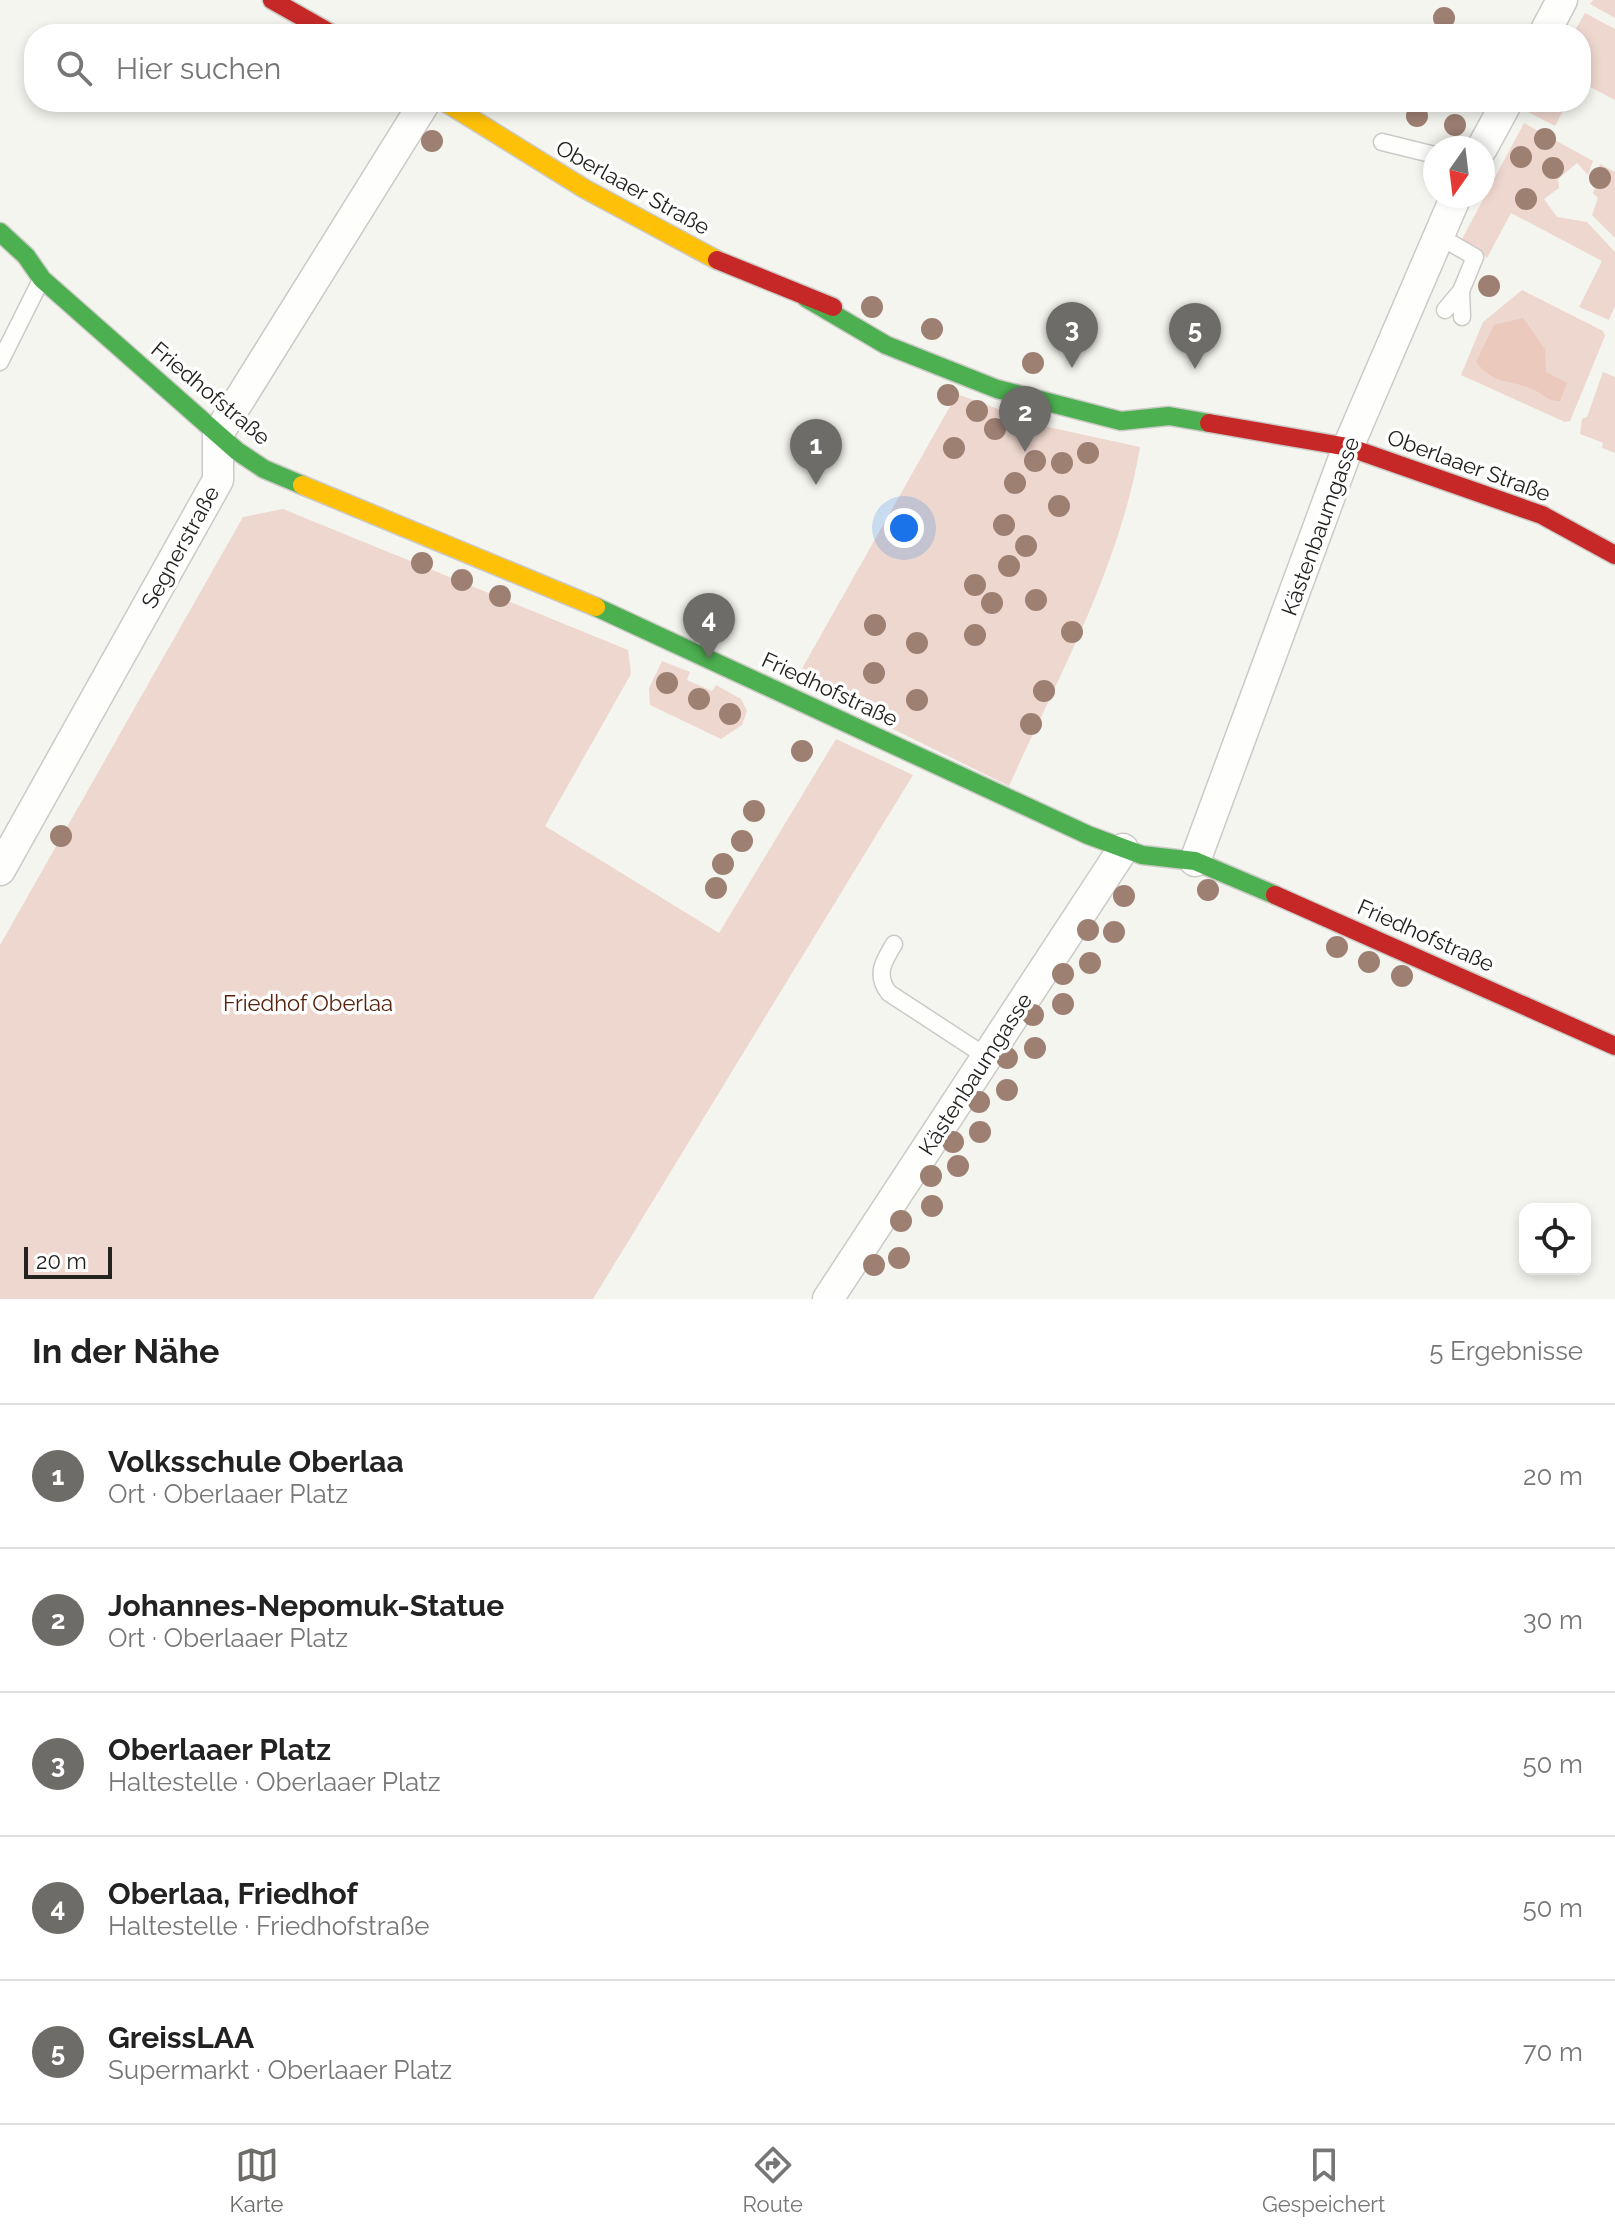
<!DOCTYPE html>
<html lang="de">
<head>
<meta charset="utf-8">
<style>
  body { margin:0; font-family:Raleway,sans-serif; background:#f2f2f2; color:#222 }
  .controls { position:absolute; right:24px; bottom:24px; display:grid; overflow:hidden; border-radius:16px; box-shadow:0 4px 12px #0003 }
  .controls button { width:72px; height:72px; display:grid; place-items:center; padding:0; border:0; border-bottom:2px solid #e0e0e0; background:#fff; color:#222; font:40px sans-serif }
  .compass { position:absolute; left:1423px; top:136px; width:72px; height:72px; border-radius:50%; background:#fff; box-shadow:0 4px 12px #0003; rotate:194deg }
  .scale { position:absolute; left:24px; bottom:20px; width:88px; box-sizing:border-box; padding-left:8px; border:4px solid #242320; border-top:0; font-size:22px; line-height:28px; white-space:nowrap; color:#242320; -webkit-text-stroke:6px #fff; paint-order:stroke }
  .you { position:absolute; left:904px; top:528px; width:28px; height:28px; margin:-20px; border:6px solid #fff; border-radius:50%; background:#1a73e8; box-shadow:0 0 0 12px #1a73e833 }
  .badge { display:grid; place-items:center; width:52px; height:52px; border-radius:50%; background:#6d6c69; color:#fff; font-size:26px; font-weight:700 }
  .pin { position:absolute; translate:-50% -66px; filter:drop-shadow(0 2px 4px #0008) }
  .pin::after { content:''; position:absolute; top:42px; width:28px; height:24px; background:inherit; clip-path:polygon(0 0,100% 0,50% 100%) }
  .list { margin:0; padding:0; list-style:none }
  h2 { display:flex; justify-content:space-between; align-items:center; height:104px; margin:0; padding:0 32px; font-size:34px }
  h2 small { font-size:26px; font-weight:400; color:#767676 }
  .list li { display:grid; grid-template-columns:52px 1fr auto; gap:24px; align-items:center; box-sizing:border-box; height:144px; padding:0 32px; border-top:2px solid #e0e0e0 }
  .list b { display:block; font-size:30px; white-space:nowrap }
  .list p { margin:0; font-size:26px; white-space:nowrap; color:#767676 }
  .list em { font-size:26px; font-style:normal; color:#767676 }
  .icon { flex:none; width:44px; height:44px; fill:none; stroke:currentColor; stroke-width:2; stroke-linecap:round; stroke-linejoin:round }
  .map { position:relative; flex:none; width:1615px; height:1299px; overflow:hidden }
  .search { position:absolute; background:#fff; box-shadow:0 4px 12px #0003; left:24px; right:24px; top:24px; height:88px; display:flex; align-items:center; gap:20px; box-sizing:border-box; padding:0 28px; border-radius:32px; color:#767676; font-size:30px }
  .sheet { height:824px; background:#fff }
  nav { display:flex; justify-content:space-around; align-items:center; box-sizing:border-box; height:112px; border-top:2px solid #e0e0e0; background:#fff; font-size:22px; color:#767676 }
  nav a { display:grid; justify-items:center; gap:4px }
  nav .on { color:#6d6c69 }
  .map>svg:first-child { display:block }
  .green { fill:#eed7ce }
  .forest { fill:#ebc9bc }
  .lines { fill:none; stroke-linecap:round; stroke-linejoin:round }
  .lane-casing { stroke:#cbcac6; stroke-width:19 }
  .street-casing { stroke:#cbcac6; stroke-width:33 }
  .fast-casing { stroke:#cbcac6; stroke-width:21 }
  .slow-casing { stroke:#cbcac6; stroke-width:21 }
  .jam-casing { stroke:#cbcac6; stroke-width:21 }
  .lane { stroke:#fefefd; stroke-width:16 }
  .street { stroke:#fefefd; stroke-width:30 }
  .fast { stroke:#4caf50; stroke-width:18 }
  .slow { stroke:#ffc107; stroke-width:18 }
  .jam { stroke:#c62828; stroke-width:18 }
  .tree { fill:#9e8073 }
  .labels { text-anchor:middle; stroke-width:7; stroke-linejoin:round; paint-order:stroke }
  .street-label { font-size:22px; fill:#242320; stroke:#fff }
  .park-label { font-size:22px; fill:#56200c; stroke:#fff }
</style>
</head>
<body>
<div class="map">
<svg width="1615" height="1299" viewBox="0 0 1615 1299">
  <rect width="100%" height="100%" fill="#f5f5f0"/>
  <g class="green">
    <polygon points="1593,0 1615,0 1615,18 1590,4"/>
    <polygon points="1585,13 1615,29 1615,100 1581,82 1581,34 1573,34"/>
    <polygon points="1534,102 1568,102 1555,126 1528,112"/>
    <polygon points="1524,123 1593,161 1588,175 1577,163 1558,179 1559,188 1544,199 1557,217 1587,222 1615,252 1615,306 1609,320 1579,307 1602,261 1511,213 1487,258 1462,239"/>
    <polygon points="1600,164 1615,172 1615,238 1592,215 1598,198 1593,193 1597,181 1594,180"/>
    <polygon points="1522,290 1603,331 1605,336 1570,421 1565,422 1461,375 1483,322"/>
    <polygon points="1603,372 1615,377 1615,453 1602,448 1603,443 1580,434 1582,419 1587,417"/>
    <path d="M957,394l91,33 92,20c-20,120 -82,230 -131,339l-214,-105z"/>
    <polygon points="283,509 628,650 631,674 545,826 719,933 836,739 913,775 593,1299 0,1299 0,945 243,517"/>
    <polygon points="662,661 690,672 687,680 712,691 716,685 741,699 747,711 742,725 721,739 650,705 649,688"/>
  </g>
  <path class="forest" d="M1523,318l22,31 1,23 21,11 -7,18c-14,0 -17,-8 -28,-12 -26,-11 -36,-3 -56,-27l18,-37z"/>
  <g class="lines">
    <g class="lane-casing">
      <g id="lane">
        <polyline points="1382,142 1435,155"/>
        <polyline points="1437,235 1475,257 1461,291 1462,317"/>
        <polyline points="1445,310 1461,291"/>
        <polyline points="0,362 41,280"/>
        <path d="M894,944c-11,18 -19,31 -5,49l98,64"/>
      </g>
    </g>
    <g class="street-casing">
      <g id="street">
        <polyline points="1544,34 1562,0"/>
        <polyline points="1482,148 1507,102"/>
        <polyline points="1195,861 1348,447 1456,196"/>
        <polyline points="0,870 218,480 218,434 425,102"/>
        <polyline points="828,1299 1123,849"/>
      </g>
    </g>
    <g class="fast-casing">
      <g id="fast">
        <polyline points="0,232 26,256 42,279 237,451 264,469 302,485"/>
        <polyline points="806,298 886,345 997,389 1121,421 1169,416 1209,423"/>
        <polyline points="596,607 1088,835 1142,855 1195,861 1275,895"/>
      </g>
    </g>
    <g class="slow-casing">
      <g id="slow">
        <polyline points="445,102 585,189 717,260"/>
        <polyline points="302,485 596,607"/>
      </g>
    </g>
    <g class="jam-casing">
      <g id="jam">
        <polyline points="272,0 332,34"/>
        <polyline points="717,260 833,307"/>
        <polyline points="1209,423 1348,447 1542,515 1615,555"/>
        <polyline points="1275,895 1615,1046"/>
      </g>
    </g>
    <use href="#lane" class="lane"/>
    <use href="#street" class="street"/>
    <use href="#fast" class="fast"/>
    <use href="#slow" class="slow"/>
    <use href="#jam" class="jam"/>
  </g>
  <g class="tree">
    <circle cx="1444" cy="18" r="11"/>
    <circle cx="1417" cy="116" r="11"/>
    <circle cx="1455" cy="125" r="11"/>
    <circle cx="1545" cy="139" r="11"/>
    <circle cx="432" cy="141" r="11"/>
    <circle cx="1521" cy="157" r="11"/>
    <circle cx="1553" cy="168" r="11"/>
    <circle cx="1600" cy="178" r="11"/>
    <circle cx="1526" cy="199" r="11"/>
    <circle cx="1489" cy="286" r="11"/>
    <circle cx="872" cy="307" r="11"/>
    <circle cx="932" cy="329" r="11"/>
    <circle cx="1033" cy="363" r="11"/>
    <circle cx="948" cy="395" r="11"/>
    <circle cx="977" cy="411" r="11"/>
    <circle cx="995" cy="429" r="11"/>
    <circle cx="954" cy="448" r="11"/>
    <circle cx="1088" cy="453" r="11"/>
    <circle cx="1035" cy="461" r="11"/>
    <circle cx="1062" cy="463" r="11"/>
    <circle cx="1015" cy="483" r="11"/>
    <circle cx="1059" cy="506" r="11"/>
    <circle cx="1004" cy="525" r="11"/>
    <circle cx="1026" cy="546" r="11"/>
    <circle cx="422" cy="563" r="11"/>
    <circle cx="1009" cy="566" r="11"/>
    <circle cx="462" cy="580" r="11"/>
    <circle cx="975" cy="585" r="11"/>
    <circle cx="500" cy="596" r="11"/>
    <circle cx="1036" cy="600" r="11"/>
    <circle cx="992" cy="603" r="11"/>
    <circle cx="875" cy="625" r="11"/>
    <circle cx="1072" cy="632" r="11"/>
    <circle cx="975" cy="635" r="11"/>
    <circle cx="917" cy="643" r="11"/>
    <circle cx="874" cy="673" r="11"/>
    <circle cx="667" cy="683" r="11"/>
    <circle cx="1044" cy="691" r="11"/>
    <circle cx="699" cy="699" r="11"/>
    <circle cx="917" cy="700" r="11"/>
    <circle cx="730" cy="714" r="11"/>
    <circle cx="1031" cy="724" r="11"/>
    <circle cx="802" cy="751" r="11"/>
    <circle cx="754" cy="811" r="11"/>
    <circle cx="61" cy="836" r="11"/>
    <circle cx="742" cy="841" r="11"/>
    <circle cx="723" cy="864" r="11"/>
    <circle cx="716" cy="888" r="11"/>
    <circle cx="1208" cy="890" r="11"/>
    <circle cx="1124" cy="896" r="11"/>
    <circle cx="1088" cy="930" r="11"/>
    <circle cx="1114" cy="932" r="11"/>
    <circle cx="1337" cy="947" r="11"/>
    <circle cx="1369" cy="962" r="11"/>
    <circle cx="1090" cy="963" r="11"/>
    <circle cx="1063" cy="974" r="11"/>
    <circle cx="1402" cy="976" r="11"/>
    <circle cx="1063" cy="1004" r="11"/>
    <circle cx="1033" cy="1015" r="11"/>
    <circle cx="1035" cy="1048" r="11"/>
    <circle cx="1007" cy="1058" r="11"/>
    <circle cx="1007" cy="1090" r="11"/>
    <circle cx="979" cy="1102" r="11"/>
    <circle cx="980" cy="1132" r="11"/>
    <circle cx="953" cy="1142" r="11"/>
    <circle cx="958" cy="1166" r="11"/>
    <circle cx="931" cy="1176" r="11"/>
    <circle cx="932" cy="1206" r="11"/>
    <circle cx="901" cy="1221" r="11"/>
    <circle cx="899" cy="1258" r="11"/>
    <circle cx="874" cy="1265" r="11"/>
  </g>
  <g class="labels">
    <g class="street-label">
      <text transform="translate(633 187) rotate(29)" y="8">Oberlaaer Straße</text>
      <text transform="translate(211 393) rotate(40)" y="8">Friedhofstraße</text>
      <text transform="translate(1469 465) rotate(20)" y="8">Oberlaaer Straße</text>
      <text transform="translate(1320 526) rotate(-70)" y="8">Kästenbaumgasse</text>
      <text transform="translate(180 547) rotate(-61)" y="8">Segnerstraße</text>
      <text transform="translate(830 689) rotate(25)" y="8">Friedhofstraße</text>
      <text transform="translate(1426 935) rotate(24)" y="8">Friedhofstraße</text>
      <text transform="translate(975 1074) rotate(-57)" y="8">Kästenbaumgasse</text>
    </g>
    <g class="park-label">
      <text x="308" y="1011">Friedhof Oberlaa</text>
    </g>
  </g>
</svg>
<div class="controls">
<button><svg class="icon" aria-label="locate" viewBox="0 0 24 24"><circle cx="12" cy="12" r="6"/><path d="M12 2v4M12 18v4M2 12h4M18 12h4"/></svg></button>
</div>
<svg class="compass" viewBox="-18 -18 36 36"><path d="M0-13l5 13h-10z" fill="#e53935"/><path d="M0 13l5-13h-10z" fill="#767676"/></svg>
<div class="scale">20 m</div>
<div class="you"></div>
<div class="pin badge" style="left:816px;top:485px">1</div>
<div class="pin badge" style="left:1025px;top:452px">2</div>
<div class="pin badge" style="left:1072px;top:368px">3</div>
<div class="pin badge" style="left:709px;top:659px">4</div>
<div class="pin badge" style="left:1195px;top:369px">5</div>
<div class="search"><svg class="icon" aria-label="search" viewBox="0 0 24 24"><circle cx="10" cy="10" r="6"/><path d="M15 15l6 6"/></svg>Hier suchen</div>
</div>
<section class="sheet">
<h2>In der Nähe<small>5 Ergebnisse</small></h2>
<ul class="list">
<li><span class="badge">1</span><div><b>Volksschule Oberlaa</b><p>Ort · Oberlaaer Platz</p></div><em>20 m</em></li>
<li><span class="badge">2</span><div><b>Johannes-Nepomuk-Statue</b><p>Ort · Oberlaaer Platz</p></div><em>30 m</em></li>
<li><span class="badge">3</span><div><b>Oberlaaer Platz</b><p>Haltestelle · Oberlaaer Platz</p></div><em>50 m</em></li>
<li><span class="badge">4</span><div><b>Oberlaa, Friedhof</b><p>Haltestelle · Friedhofstraße</p></div><em>50 m</em></li>
<li><span class="badge">5</span><div><b>GreissLAA</b><p>Supermarkt · Oberlaaer Platz</p></div><em>70 m</em></li>
</ul>
</section>
<nav>
<a class="on"><svg class="icon" aria-label="map" viewBox="0 0 24 24"><path d="M3 6l6-2 6 2 6-2v14l-6 2-6-2-6 2zM9 4v14M15 6v14"/></svg>Karte</a>
<a><svg class="icon" aria-label="directions" viewBox="0 0 24 24"><path d="M12 3l9 9-9 9-9-9zM9 14v-3h6M13 9l2 2-2 2"/></svg>Route</a>
<a><svg class="icon" aria-label="saved" viewBox="0 0 24 24"><path d="M7 4h10v16l-5-4-5 4z"/></svg>Gespeichert</a>
</nav>
</body>
</html>
